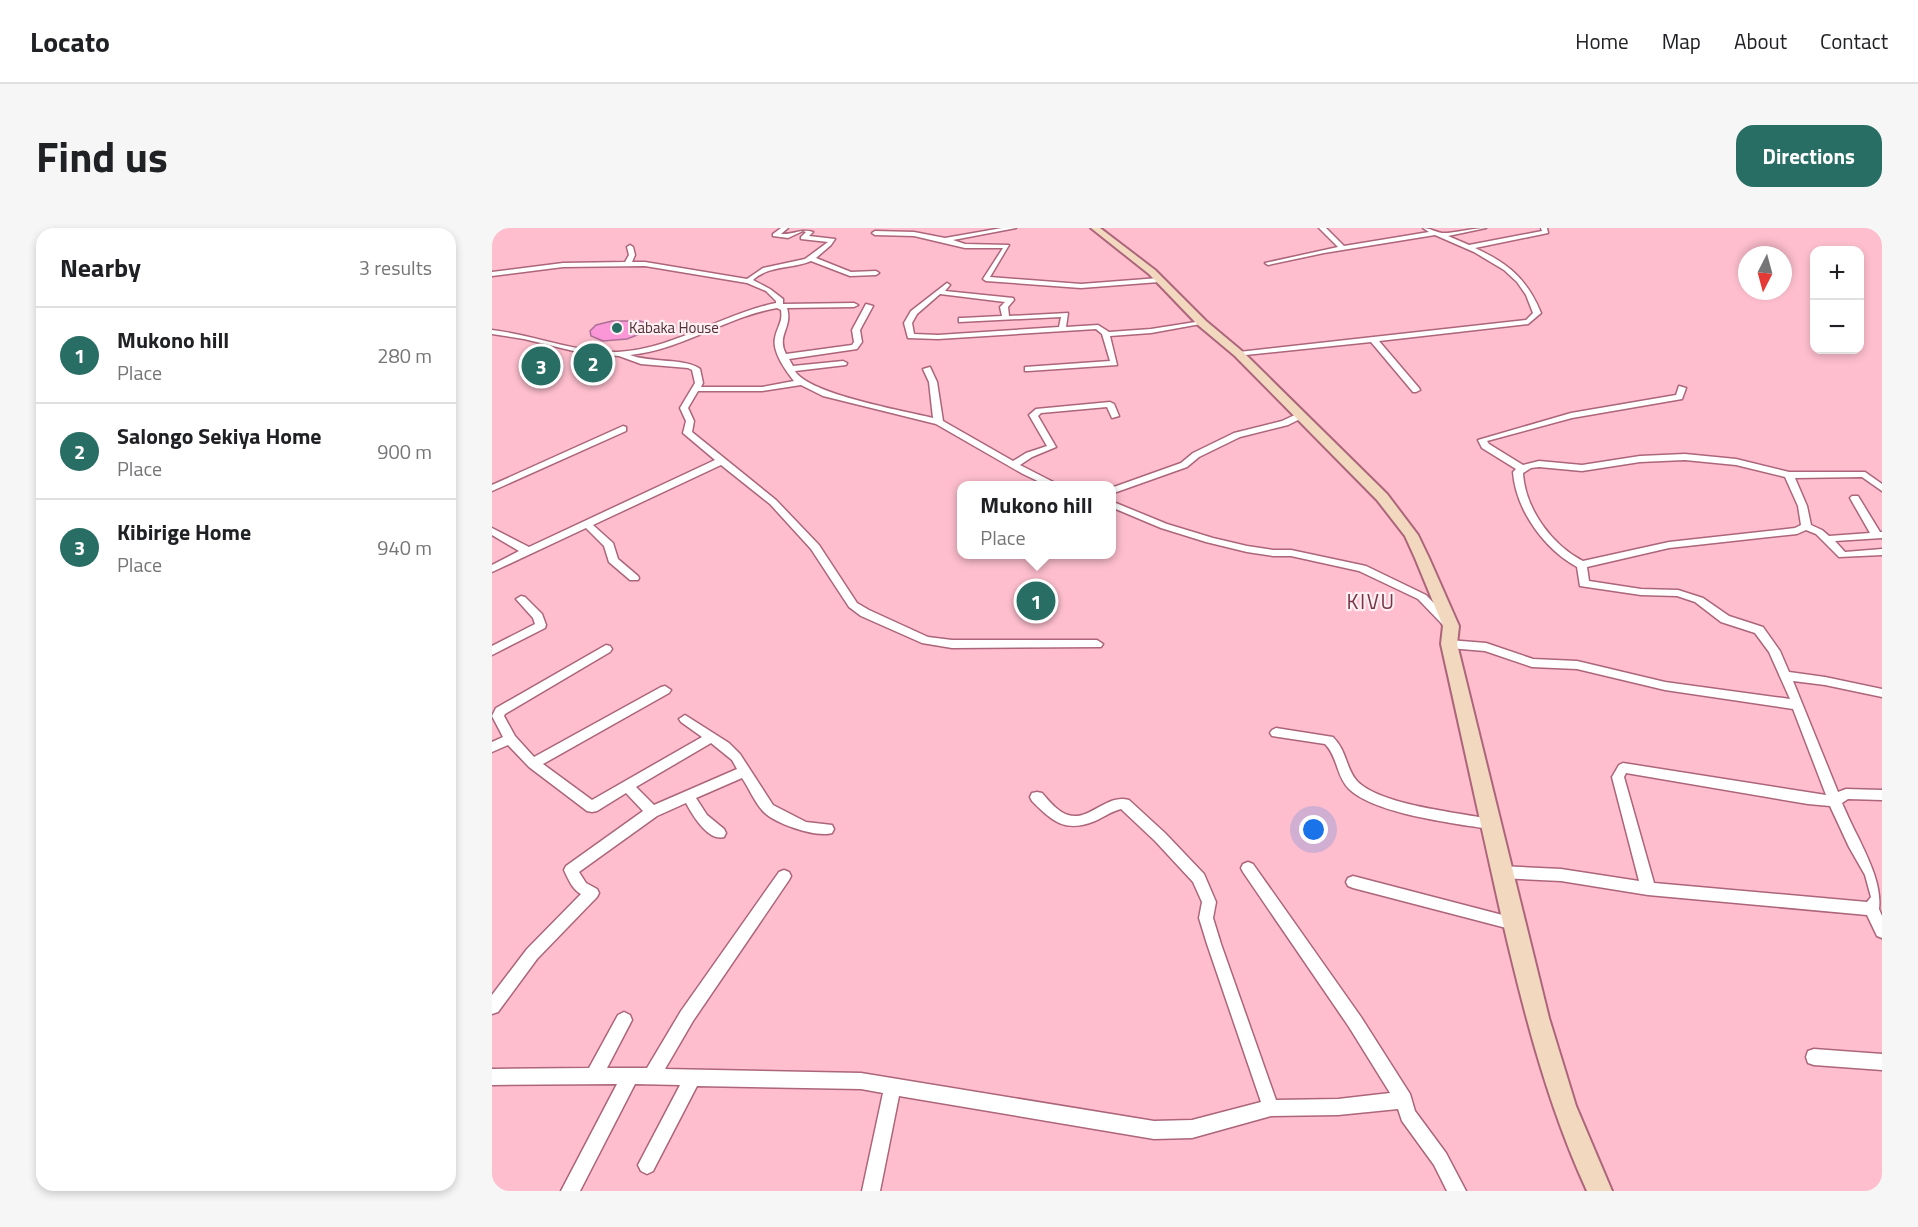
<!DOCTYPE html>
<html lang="en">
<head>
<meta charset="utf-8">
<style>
  body { margin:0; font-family:"Titillium Web",sans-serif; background:#f6f6f6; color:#202124 }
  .controls { position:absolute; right:18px; top:18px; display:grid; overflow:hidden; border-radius:12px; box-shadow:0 3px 9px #0003 }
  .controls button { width:54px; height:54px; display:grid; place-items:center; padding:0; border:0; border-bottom:2px solid #e0e0e0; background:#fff; color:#202124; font:30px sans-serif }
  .compass { position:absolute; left:1246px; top:18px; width:54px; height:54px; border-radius:50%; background:#fff; box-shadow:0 3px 9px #0003; rotate:186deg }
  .you { position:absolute; left:822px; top:602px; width:21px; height:21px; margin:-15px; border:4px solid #fff; border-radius:50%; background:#1a73e8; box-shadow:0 0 0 9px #1a73e833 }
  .badge { display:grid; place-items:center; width:39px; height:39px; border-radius:50%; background:#286e64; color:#fff; font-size:20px; font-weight:700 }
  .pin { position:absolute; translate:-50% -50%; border:3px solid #fff; box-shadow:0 2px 6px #0006 }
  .popup { position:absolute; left:465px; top:253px; width:159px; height:78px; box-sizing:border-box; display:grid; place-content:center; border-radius:12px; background:#fff; filter:drop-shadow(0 2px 4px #0005); font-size:20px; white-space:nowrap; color:#757577 }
  .popup b { font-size:22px; color:#202124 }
  .popup::after { content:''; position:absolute; left:50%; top:100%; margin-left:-12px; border:12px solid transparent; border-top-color:#fff }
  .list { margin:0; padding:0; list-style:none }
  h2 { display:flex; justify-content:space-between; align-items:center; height:78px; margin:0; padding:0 24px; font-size:26px }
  h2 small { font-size:20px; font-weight:400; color:#757577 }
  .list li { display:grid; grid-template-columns:39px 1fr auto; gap:18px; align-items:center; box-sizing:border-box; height:96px; padding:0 24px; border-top:2px solid #e0e0e0 }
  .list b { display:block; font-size:22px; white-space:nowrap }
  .list p { margin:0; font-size:20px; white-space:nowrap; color:#757577 }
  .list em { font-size:20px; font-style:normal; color:#757577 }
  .map { position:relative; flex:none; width:1390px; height:963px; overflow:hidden; border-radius:18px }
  header { display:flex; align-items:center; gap:36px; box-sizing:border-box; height:84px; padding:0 30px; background:#fff; border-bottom:2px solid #e0e0e0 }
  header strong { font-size:28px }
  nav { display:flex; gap:33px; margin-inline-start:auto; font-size:21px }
  .intro { display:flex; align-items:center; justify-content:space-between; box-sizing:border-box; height:144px; padding:0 36px }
  h1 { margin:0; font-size:42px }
  .button { padding:15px 27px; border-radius:18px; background:#286e64; color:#fff; font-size:21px; font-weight:700 }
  main { display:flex; gap:36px; padding:0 36px }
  aside { flex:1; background:#fff; border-radius:18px; box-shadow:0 3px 9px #0003 }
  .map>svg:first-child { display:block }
  .building { fill:#fc97d7; stroke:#ad6f96; stroke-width:1.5 }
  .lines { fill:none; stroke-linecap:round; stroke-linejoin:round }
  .street-casing { stroke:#ac657a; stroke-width:3 }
  .secondary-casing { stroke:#ac657a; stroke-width:4 }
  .street { fill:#fff; fill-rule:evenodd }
  .secondary { fill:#f1d8bf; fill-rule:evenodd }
  .poi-dot { fill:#286e64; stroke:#ffeef2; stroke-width:2 }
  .labels { text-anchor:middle; stroke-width:4.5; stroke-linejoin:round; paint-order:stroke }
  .far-poi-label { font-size:15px; fill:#4e2f37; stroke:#ffeef2; text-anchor:start }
  .quarter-label { font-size:21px; letter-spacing:1.5px; fill:#77354a; stroke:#ffeef2 }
</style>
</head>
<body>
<header>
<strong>Locato</strong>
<nav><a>Home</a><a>Map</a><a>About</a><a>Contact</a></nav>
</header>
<div class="intro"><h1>Find us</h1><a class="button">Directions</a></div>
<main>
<aside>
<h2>Nearby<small>3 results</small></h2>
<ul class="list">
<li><span class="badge">1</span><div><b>Mukono hill</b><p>Place</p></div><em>280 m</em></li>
<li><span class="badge">2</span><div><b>Salongo Sekiya Home</b><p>Place</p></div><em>900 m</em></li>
<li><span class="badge">3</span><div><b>Kibirige Home</b><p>Place</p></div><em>940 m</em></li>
</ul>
</aside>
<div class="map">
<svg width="1390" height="963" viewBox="0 0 1390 963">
  <rect width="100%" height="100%" fill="#febece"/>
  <polygon class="building" points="120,93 148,93 155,95 148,106 135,111 111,113 99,108 98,103 104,97"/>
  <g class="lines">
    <g class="street-casing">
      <g id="street">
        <path d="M289,0h7l-7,6c13,1 20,-6 32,-2l-4,4 26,3 -4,6 -15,13 35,14 25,-1 3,2 -3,2 -26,1 -39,-15c-19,8 -42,4 -58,19l17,9 13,10v5l71,-1 4,2 -4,2 -67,1c6,20 -11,27 -1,46l66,-9 2,-3 -2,-12 14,-26 7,2 -13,24 2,12 -5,7 -68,10 4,7 50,-5 4,2 -1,2 -51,6c13,23 110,40 138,47l-4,-36 -6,-13 7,-2 7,15 6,39 70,40 13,-8 21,-7 -18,-31 7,-6 74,-7 4,2 5,12 -7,2 -5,-11 -66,6 -3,3 18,31 -24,10 -12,8 41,21h-13l-25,-12 -87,-50 -113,-28 -22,-11 -39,6h-64l-10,17 6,13 -2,11 84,68 43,45 38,58 12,7 59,27 24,3h145l6,4 -2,3 -149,1 -30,-5 -61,-27 -12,-9 -38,-58 -41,-45 -49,-39 -128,60 20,18 5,16 20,17 1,2 -1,2h-8l-21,-18 -5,-16 -18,-18 -94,44v-7l27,-14 -27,-16v-7l37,19 186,-87 -32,-27 3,-12 -6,-13 15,-25 -3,-13 -4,-2 -47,-4 -22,-8 -33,-2 -62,-15 -32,-5v-4c42,5 84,23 126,22 56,-3 104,-38 158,-49v-2l-10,-10 -19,-8 -102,-17 -82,1 -71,9v-4l71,-9 62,-1 4,-7 -2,-8 3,-2 3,2 2,8 -3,7h13l102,17 16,-11 42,-9 23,-17 -27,-3v-2l5,-5 -3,-1 -15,7 -15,-2v-2zM285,80l4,2c2,13 -4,16 -6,28 -3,14 11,33 19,43l-32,6h-61l2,-4 -3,-14c-14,-11 -50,-6 -70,-14 52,-5 96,-38 147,-47z"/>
        <polygon points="510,0 524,0 461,12 473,16 517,17 498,49 589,56 667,50 670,52 667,54 589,60 494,53 491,51 511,20 473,20 422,8 383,7 380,5 383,3 422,4 453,10"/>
        <path d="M827,0h7l18,18 85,-14 -6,-4c7,0 12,4 19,5 8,1 32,-5 44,-5l-38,8 21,9 73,-14 -1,-3h6l1,5 -73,15c33,15 52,31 66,65l-13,11 -149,17 40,47 1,2 -4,2h-3l-42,-50 -135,14v-4h3l287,-32 7,-7 -7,-18 -9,-13 -13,-12 -30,-18 -39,-17 -111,18 -56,12 -3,-2 73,-16z"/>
        <path d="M455,55l3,2 -5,6 68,7 1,2 -6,7 1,9 59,-3 -2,14 32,-2 11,7 42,-3 51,-8 4,2 -55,10 -41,3 7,29 -89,6h-3v-4l85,-6 -8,-27 -6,-5 -158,10 -30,-1 -4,-15 7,-12zM448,66l65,8 -5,5 2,9 -40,2h-3v4l102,-5 -2,10 -121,8 -24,-1 -2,-11 5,-9z"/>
        <path d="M1187,158l7,2 -4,11 -110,19 -85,23 2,3 34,21 16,-4 43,4 58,-9 45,-2 51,5 53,13h76l17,12v7l-20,-14 -67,1 12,28 4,19 11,5 7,6 41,-3 -20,-35 2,-2h6l22,36h2v6l-47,3 10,11 37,-3v6l-43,2 -23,-23 -10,-4 -9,4 -128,14 -82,19 2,14 52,8 37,1 25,8 26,18 34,11 17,24 9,21 36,5 57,12v8l-57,-12 -32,-4 45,111 8,-3 36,1v10l-34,-1 -6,4c5,11 10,23 16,34 10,21 24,48 21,72l3,7v22l-5,-2 -10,-21 -219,-20 -87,-14 -61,-3 -5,-2 -2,-4 2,-4 5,-2 61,3 78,12 -27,-104 7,-12 4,-2 203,32 -33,-86 -128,-19 -88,-21 -45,-2 -47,-16 -36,-3 -6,-4 6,-4 37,3 47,16 44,2 88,21 125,17 -21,-47 -14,-19 -34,-11 -26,-20 -18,-6 -36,-1 -61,-9 -3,-19c-33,-18 -61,-57 -64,-95l3,-3 -34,-21 -4,-8 93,-27 105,-18zM1193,232l51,5 49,12 13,29 3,19 -6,3 -126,14 -86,19c-31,-16 -58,-52 -60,-88l8,-5 8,-1 43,4 58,-9zM1134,545l182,31 22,2 19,41 16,28 6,22 -4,5 -213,-19 -30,-106z"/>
        <polygon points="807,185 811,188 810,190 796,197 748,209 707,229 695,239 619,266 619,260 689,235 701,225 742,205 790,193"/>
        <polygon points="131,198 134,199 134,203 0,263 0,257"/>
        <polygon points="619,273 675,296 721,310 755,318 781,322 799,322 874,338 934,367 961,395 956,399 952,398 926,371 867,343 799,328 781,328 755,324 714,314 669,300 619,279"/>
        <polygon points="29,368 33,369 50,386 54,397 53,400 0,427 0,418 43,396 41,390 24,371"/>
        <path d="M114,417l4,1 2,3 -2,3 -105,62 -1,2 11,20 19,21 127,-70 4,-1 6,4 -2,3 -126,71 49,36 110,-63 -21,-15 -2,-3 6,-4 44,28 11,11 33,51 33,17 26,3 2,4 -2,4c-16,5 -60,-10 -70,-23 -8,-9 -13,-22 -20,-32l-46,20 11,17 17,14 2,4 -2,4c-16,5 -32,-23 -38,-34l-29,13 -78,56 7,11 11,6 2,4 -2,4 -60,62 -39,53 -6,2v-19l35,-46 54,-55c-8,-4 -13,-15 -17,-24l2,-4 77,-55 -17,-18 -29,18 -5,1 -5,-1 -58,-44 -21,-22 -16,7v-10l11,-5 -11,-21 4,-8zM219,515l21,17 5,9 -83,36 -18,-18z"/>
        <path d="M784,500l57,9c14,14 13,32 24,44 23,24 99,31 132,38l5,1 2,4 -2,4 -5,1c-36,-6 -114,-15 -140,-40 -13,-13 -11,-32 -24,-45l-53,-8 -2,-3 2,-3z"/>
        <path d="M545,564l5,1c7,8 16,19 26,22 21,7 39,-22 61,-15l36,33 39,41 12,28 -3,16 8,26 55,156 62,-1 52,-6 -41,-66 -106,-155 -2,-4 2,-4 5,-2 5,2 108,153 49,77 5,17 31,42 20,38h-19l-13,-26 -32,-44 -4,-12 -60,6 -67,1 -79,22 -38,1 -255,-43 -19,95h-18l21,-98 -22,-4 -164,-3 -44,85 -6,3 -6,-3 -3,-6 42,-80 -45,-1 -55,107h-19l56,-107 -125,1v-16l97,-1 29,-53 6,-3 6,3 2,5 -25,48h40l34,-57 98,-139 5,-2 5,2 2,4 -2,4 -96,141 -28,48 196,4 293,48 38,-1 69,-18 -54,-158 -8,-26 3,-16 -9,-20 -38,-41 -34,-32c-9,2 -17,8 -26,12 -30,12 -42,1 -63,-20l-2,-4 2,-4z"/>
        <polygon points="861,648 1022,690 1027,691 1029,696 1027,701 1022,702 861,660 856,658 854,654 856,650"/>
        <polygon points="1322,821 1390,826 1390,842 1322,837 1316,835 1314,829 1316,823"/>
      </g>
    </g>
    <g class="secondary-casing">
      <path id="secondary" d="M599,0h9l55,42 51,51 37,31 144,142 31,41 11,23 30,68 -2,18 92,374 27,88 36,85h-25c-41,-89 -65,-186 -87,-281 -20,-89 -39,-177 -59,-266l2,-18 -28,-68 -10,-22 -28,-36 -142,-144 -37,-31 -49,-51z"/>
    </g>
    <use href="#street" class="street"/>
    <use href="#secondary" class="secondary"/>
  </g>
  <circle class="poi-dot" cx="125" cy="100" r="6"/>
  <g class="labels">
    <g class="far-poi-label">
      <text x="137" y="105">Kabaka House</text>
    </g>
    <g class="quarter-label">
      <text x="879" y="381">KIVU</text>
    </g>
  </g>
</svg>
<div class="controls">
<button>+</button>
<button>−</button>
</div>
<svg class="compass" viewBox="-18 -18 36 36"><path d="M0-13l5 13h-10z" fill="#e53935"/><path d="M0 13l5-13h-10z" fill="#757577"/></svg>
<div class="you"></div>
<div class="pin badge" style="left:544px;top:373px">1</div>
<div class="popup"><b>Mukono hill</b>Place</div>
<div class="pin badge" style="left:101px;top:135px">2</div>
<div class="pin badge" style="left:49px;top:138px">3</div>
</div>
</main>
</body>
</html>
